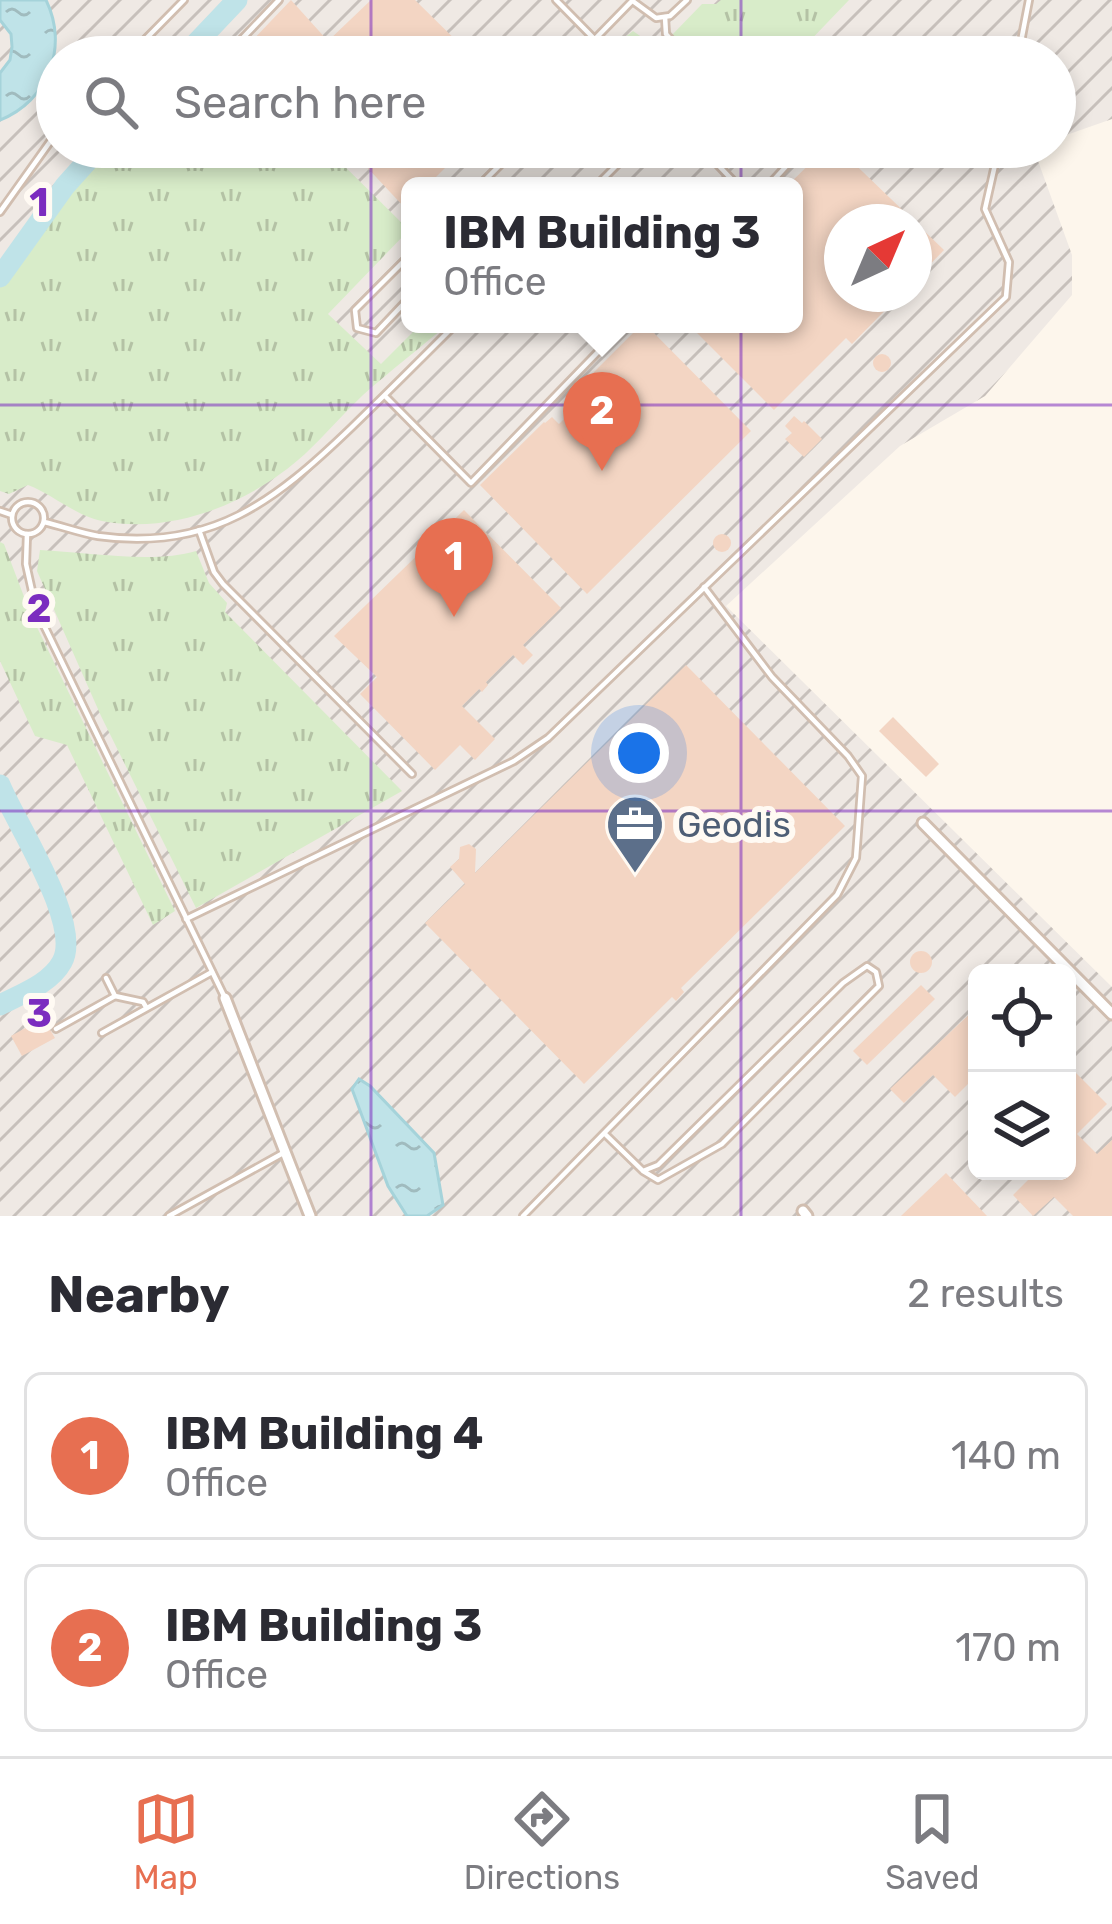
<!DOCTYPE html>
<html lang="en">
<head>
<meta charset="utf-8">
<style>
  body { margin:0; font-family:Rubik,sans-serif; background:#f2f2f3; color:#2b2b33 }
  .controls { position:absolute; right:36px; bottom:36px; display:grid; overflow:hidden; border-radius:18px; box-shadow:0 6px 18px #0003 }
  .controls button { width:108px; height:108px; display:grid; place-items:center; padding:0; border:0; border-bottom:3px solid #e1e1e2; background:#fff; color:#2b2b33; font:60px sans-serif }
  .compass { position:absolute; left:824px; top:204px; width:108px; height:108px; border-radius:50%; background:#fff; box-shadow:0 6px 18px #0003; rotate:44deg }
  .you { position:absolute; left:639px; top:753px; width:42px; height:42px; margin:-30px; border:9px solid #fff; border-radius:50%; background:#1a73e8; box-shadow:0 0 0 18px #1a73e833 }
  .badge { display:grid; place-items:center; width:78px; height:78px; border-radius:50%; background:#e76f51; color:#fff; font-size:39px; font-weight:700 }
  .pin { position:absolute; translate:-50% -99px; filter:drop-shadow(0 3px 6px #0008) }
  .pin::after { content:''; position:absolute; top:63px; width:42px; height:36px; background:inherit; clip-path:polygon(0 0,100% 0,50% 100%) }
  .popup { position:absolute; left:401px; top:177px; width:402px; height:156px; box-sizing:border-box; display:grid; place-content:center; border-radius:18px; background:#fff; filter:drop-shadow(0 3px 9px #0005); font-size:39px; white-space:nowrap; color:#7c7c81 }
  .popup b { font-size:45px; color:#2b2b33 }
  .popup::after { content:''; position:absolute; left:50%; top:100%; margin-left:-24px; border:24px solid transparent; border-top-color:#fff }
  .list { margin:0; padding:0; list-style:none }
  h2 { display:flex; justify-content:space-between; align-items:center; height:156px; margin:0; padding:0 48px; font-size:51px }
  h2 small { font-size:39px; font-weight:400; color:#7c7c81 }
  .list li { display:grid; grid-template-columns:78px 1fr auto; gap:36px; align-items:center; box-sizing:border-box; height:168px; margin:0 24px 24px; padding:0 24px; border:3px solid #e1e1e2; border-radius:18px }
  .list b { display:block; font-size:45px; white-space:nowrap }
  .list p { margin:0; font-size:39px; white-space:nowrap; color:#7c7c81 }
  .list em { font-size:39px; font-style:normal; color:#7c7c81 }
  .icon { flex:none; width:66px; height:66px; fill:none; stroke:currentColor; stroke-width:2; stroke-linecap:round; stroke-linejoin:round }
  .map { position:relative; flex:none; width:1112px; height:1216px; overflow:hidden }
  .search { position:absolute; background:#fff; box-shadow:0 6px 18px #0003; left:36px; right:36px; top:36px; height:132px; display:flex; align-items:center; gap:30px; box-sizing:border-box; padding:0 42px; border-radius:66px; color:#7c7c81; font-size:45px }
  .sheet { height:540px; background:#fff }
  nav { display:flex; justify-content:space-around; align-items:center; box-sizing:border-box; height:168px; border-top:3px solid #e1e1e2; background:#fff; font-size:33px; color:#7c7c81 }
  nav a { display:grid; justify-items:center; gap:6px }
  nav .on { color:#e76f51 }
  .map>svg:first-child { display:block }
  .industrial { fill:url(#industrial-furrows); fill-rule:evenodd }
  .grass { fill:url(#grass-tufts) }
  .water { fill:url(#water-ripples); stroke:#a5d3da; stroke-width:3 }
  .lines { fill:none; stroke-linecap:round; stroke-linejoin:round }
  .river { stroke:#bfe3e8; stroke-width:21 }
  .building { fill:#f3d5c3 }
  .lane-casing { stroke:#d1beb0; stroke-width:10 }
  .street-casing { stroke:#d1beb0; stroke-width:15 }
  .lane { stroke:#fff; stroke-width:4.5 }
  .street { stroke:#fff; stroke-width:9 }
  .grid { fill:none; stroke:#7b2cbf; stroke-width:3; stroke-opacity:0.55 }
  .labels { text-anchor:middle; stroke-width:12; stroke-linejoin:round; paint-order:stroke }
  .service-label { font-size:36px; fill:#4e5e75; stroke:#fffaf3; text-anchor:start }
  .grid-label { font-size:39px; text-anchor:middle; font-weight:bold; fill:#7b2cbf; stroke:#fffaf3; stroke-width:12; stroke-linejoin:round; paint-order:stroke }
</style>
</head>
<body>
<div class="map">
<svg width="1112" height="1216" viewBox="0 0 1112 1216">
  <defs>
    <pattern id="industrial-furrows" width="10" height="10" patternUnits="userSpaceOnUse" patternTransform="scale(3)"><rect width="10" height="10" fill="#efe9e4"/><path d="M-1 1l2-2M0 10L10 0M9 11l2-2" fill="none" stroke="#c7c0bb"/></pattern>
    <pattern id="grass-tufts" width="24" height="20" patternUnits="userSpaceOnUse" patternTransform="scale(3)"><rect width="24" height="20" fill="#d8ecc9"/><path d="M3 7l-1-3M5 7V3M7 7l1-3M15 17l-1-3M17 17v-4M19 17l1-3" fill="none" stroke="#b4c2a5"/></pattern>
    <pattern id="water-ripples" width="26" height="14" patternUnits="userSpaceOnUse" patternTransform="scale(3)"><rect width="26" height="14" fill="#bfe3e8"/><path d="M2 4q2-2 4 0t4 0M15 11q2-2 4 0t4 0" fill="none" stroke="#a0bbbe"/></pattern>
  </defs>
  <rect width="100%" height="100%" fill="#fdf6ec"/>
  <path class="industrial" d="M0,0h1112v119l-57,20v-82h-998v90h976l39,108v40l-87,101 -85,50 -174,160 386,381v229h-1112zM410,186h384v138h-384zM842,222h72v72h-72zM977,973h90v198h-90z"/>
  <g class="grass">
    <polygon points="721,0 849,0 803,48 810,57 622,57 616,44 633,31 646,40 672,35 702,4 716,4"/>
    <path d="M100,147h225l84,83 -81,84 53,50 40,-40h27c-28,24 -58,47 -85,71 -20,19 -38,40 -58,59 -53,48 -131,81 -203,67 -28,-6 -48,-26 -74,-36l-19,9 -9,-3v-214l65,-91z"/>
    <polygon points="0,542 4,544 31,615 175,911 153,925 67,745 35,736 0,661"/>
    <path d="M40,550c45,2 114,14 156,1l13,32 18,20 -2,9 177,179 -206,117 -95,-192 -64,-145z"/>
  </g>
  <g class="water">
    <path d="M0,0h46c23,47 2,101 -46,120v-47l10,-13 2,-13 -1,-13 -11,-14z"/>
    <polygon points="359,1079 370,1086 434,1153 443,1205 427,1216 407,1216 388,1186 352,1089"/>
  </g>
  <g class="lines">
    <g class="river">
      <polyline points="183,57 237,0"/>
      <polyline points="0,277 65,186 100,147"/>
      <path d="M0,785c16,39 83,139 62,177 -12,22 -41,32 -62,43"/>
    </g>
  </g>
  <g class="building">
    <polygon points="291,0 328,41 371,0 415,0 473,57 301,57 295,51 290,56 283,49 278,53 267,43 255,54 247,46"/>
    <polygon points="348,147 466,147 427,186 410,186 410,203 405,208"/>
    <polygon points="827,147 837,147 944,250 914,281 914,222 842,222 842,294 901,294 852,344 846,338 774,410 688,324 794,324 794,265 802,257 794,248 794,186 787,186"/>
    <polygon points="646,325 751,431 587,594 480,485 544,422 545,423 552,417 559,424 580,403 573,397 580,390 578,388 638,328 640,331"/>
    <circle cx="882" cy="363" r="9"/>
    <polygon points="794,416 802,423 804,421 822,439 804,457 785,439 792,433 785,426"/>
    <polygon points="464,510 561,608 523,645 533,655 523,665 513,655 486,682 488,685 482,692 479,689 462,706 495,739 475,760 460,745 435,770 360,694 377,677 334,636"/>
    <circle cx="722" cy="543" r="9"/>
    <polygon points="686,665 845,826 681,988 684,992 676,1001 672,997 584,1084 425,923 465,884 450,867 459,859 460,847 469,844 476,849 475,873"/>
    <polygon points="893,717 939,764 926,777 879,731"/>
    <circle cx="921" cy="962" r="11"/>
    <polygon points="921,985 935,999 867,1065 853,1051"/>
    <polygon points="977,1007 977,1075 955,1097 933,1075 904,1103 890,1089"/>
    <polygon points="43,1018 55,1038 22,1056 11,1036"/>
    <polygon points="1067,1064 1107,1104 1077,1134 1097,1154 1112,1140 1112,1216 1073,1216 1054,1197 1033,1216 1013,1195 1033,1175 1029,1171 1067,1171"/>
    <polygon points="946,1173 987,1216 901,1216"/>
  </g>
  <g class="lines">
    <g class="lane-casing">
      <g id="lane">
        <polyline points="556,0 612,57"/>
        <polyline points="634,2 656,18 670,16 687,0"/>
        <polyline points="665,17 666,34 687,57"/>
        <polyline points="596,38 633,0"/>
        <polyline points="538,43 552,57"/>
        <polyline points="128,57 184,0"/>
        <polyline points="229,57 238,43 279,0"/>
        <polyline points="1018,57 1029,0"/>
        <polyline points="701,147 738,186"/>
        <polyline points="479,186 518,147"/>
        <polyline points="596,186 635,147"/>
        <polyline points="768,186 804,147"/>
        <polyline points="0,212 57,132"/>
        <polyline points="410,255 355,310 357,328 376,333 410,297"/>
        <polyline points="385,396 471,483 625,324"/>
        <circle cx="28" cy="518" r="16"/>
        <polyline points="0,511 12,515"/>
        <path d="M44,522c18,4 36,11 54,14 113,16 177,-35 253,-108 35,-34 70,-69 105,-104"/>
        <polyline points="199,530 214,572 223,584 412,774"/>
        <polyline points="27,534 26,564 36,609 225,998"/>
        <polyline points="186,919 514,761 548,738 1006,297 1009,262 985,209 999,147"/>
        <polyline points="106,978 115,996 143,1002 146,1007"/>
        <polyline points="56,1029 115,996"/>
        <polyline points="102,1033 212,972"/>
        <polyline points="605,1134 643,1171 658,1165 843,983 867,966 876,972 879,986 722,1144 658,1180 643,1171"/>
        <polyline points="169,1216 285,1152"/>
        <polyline points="523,1216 837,895 856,858 862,776 848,756 772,677 704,587"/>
      </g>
    </g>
    <g class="street-casing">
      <g id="street">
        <polyline points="923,823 1112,1014"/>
        <polyline points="225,998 310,1216"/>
        <polyline points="803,1211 807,1216"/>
      </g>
    </g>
    <use href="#lane" class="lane"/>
    <use href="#street" class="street"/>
  </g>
  <path class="grid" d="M371,0v57M741,0v57M371,147v1069M741,147v1069M0,405h1112M0,811h1112"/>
  <defs>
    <g id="office-pin" transform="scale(3)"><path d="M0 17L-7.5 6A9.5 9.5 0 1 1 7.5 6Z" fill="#5c6f8a" stroke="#fffaf3"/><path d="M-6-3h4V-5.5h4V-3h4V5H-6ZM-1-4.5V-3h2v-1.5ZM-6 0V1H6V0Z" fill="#fff"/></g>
  </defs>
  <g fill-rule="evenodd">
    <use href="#office-pin" x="635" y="824"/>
  </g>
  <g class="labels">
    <g class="service-label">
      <text x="677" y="837">Geodis</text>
    </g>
  </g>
  <g class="grid-label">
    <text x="39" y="216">1</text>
    <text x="39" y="622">2</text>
    <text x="39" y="1027">3</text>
  </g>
</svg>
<div class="controls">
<button><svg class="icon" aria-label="locate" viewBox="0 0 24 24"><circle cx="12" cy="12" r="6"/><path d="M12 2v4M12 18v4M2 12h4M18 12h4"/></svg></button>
<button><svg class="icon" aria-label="layers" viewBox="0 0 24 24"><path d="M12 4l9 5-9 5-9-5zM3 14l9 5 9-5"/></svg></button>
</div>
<svg class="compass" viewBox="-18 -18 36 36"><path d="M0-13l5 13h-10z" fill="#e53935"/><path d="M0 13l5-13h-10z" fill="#7c7c81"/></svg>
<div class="you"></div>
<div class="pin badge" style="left:454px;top:617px">1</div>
<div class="pin badge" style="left:602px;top:471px">2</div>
<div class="popup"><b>IBM Building 3</b>Office</div>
<div class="search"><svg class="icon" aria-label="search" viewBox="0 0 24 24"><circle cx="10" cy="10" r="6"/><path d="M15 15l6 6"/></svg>Search here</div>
</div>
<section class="sheet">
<h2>Nearby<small>2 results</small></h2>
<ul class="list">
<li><span class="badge">1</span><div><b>IBM Building 4</b><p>Office</p></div><em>140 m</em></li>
<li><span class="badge">2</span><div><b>IBM Building 3</b><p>Office</p></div><em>170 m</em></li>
</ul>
</section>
<nav>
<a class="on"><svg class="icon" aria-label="map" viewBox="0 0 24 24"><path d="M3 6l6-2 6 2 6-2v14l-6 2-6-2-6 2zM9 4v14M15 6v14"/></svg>Map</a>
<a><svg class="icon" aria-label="directions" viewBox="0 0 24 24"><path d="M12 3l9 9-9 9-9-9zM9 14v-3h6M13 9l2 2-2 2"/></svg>Directions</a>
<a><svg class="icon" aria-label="saved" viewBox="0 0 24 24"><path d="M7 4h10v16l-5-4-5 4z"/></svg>Saved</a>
</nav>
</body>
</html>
